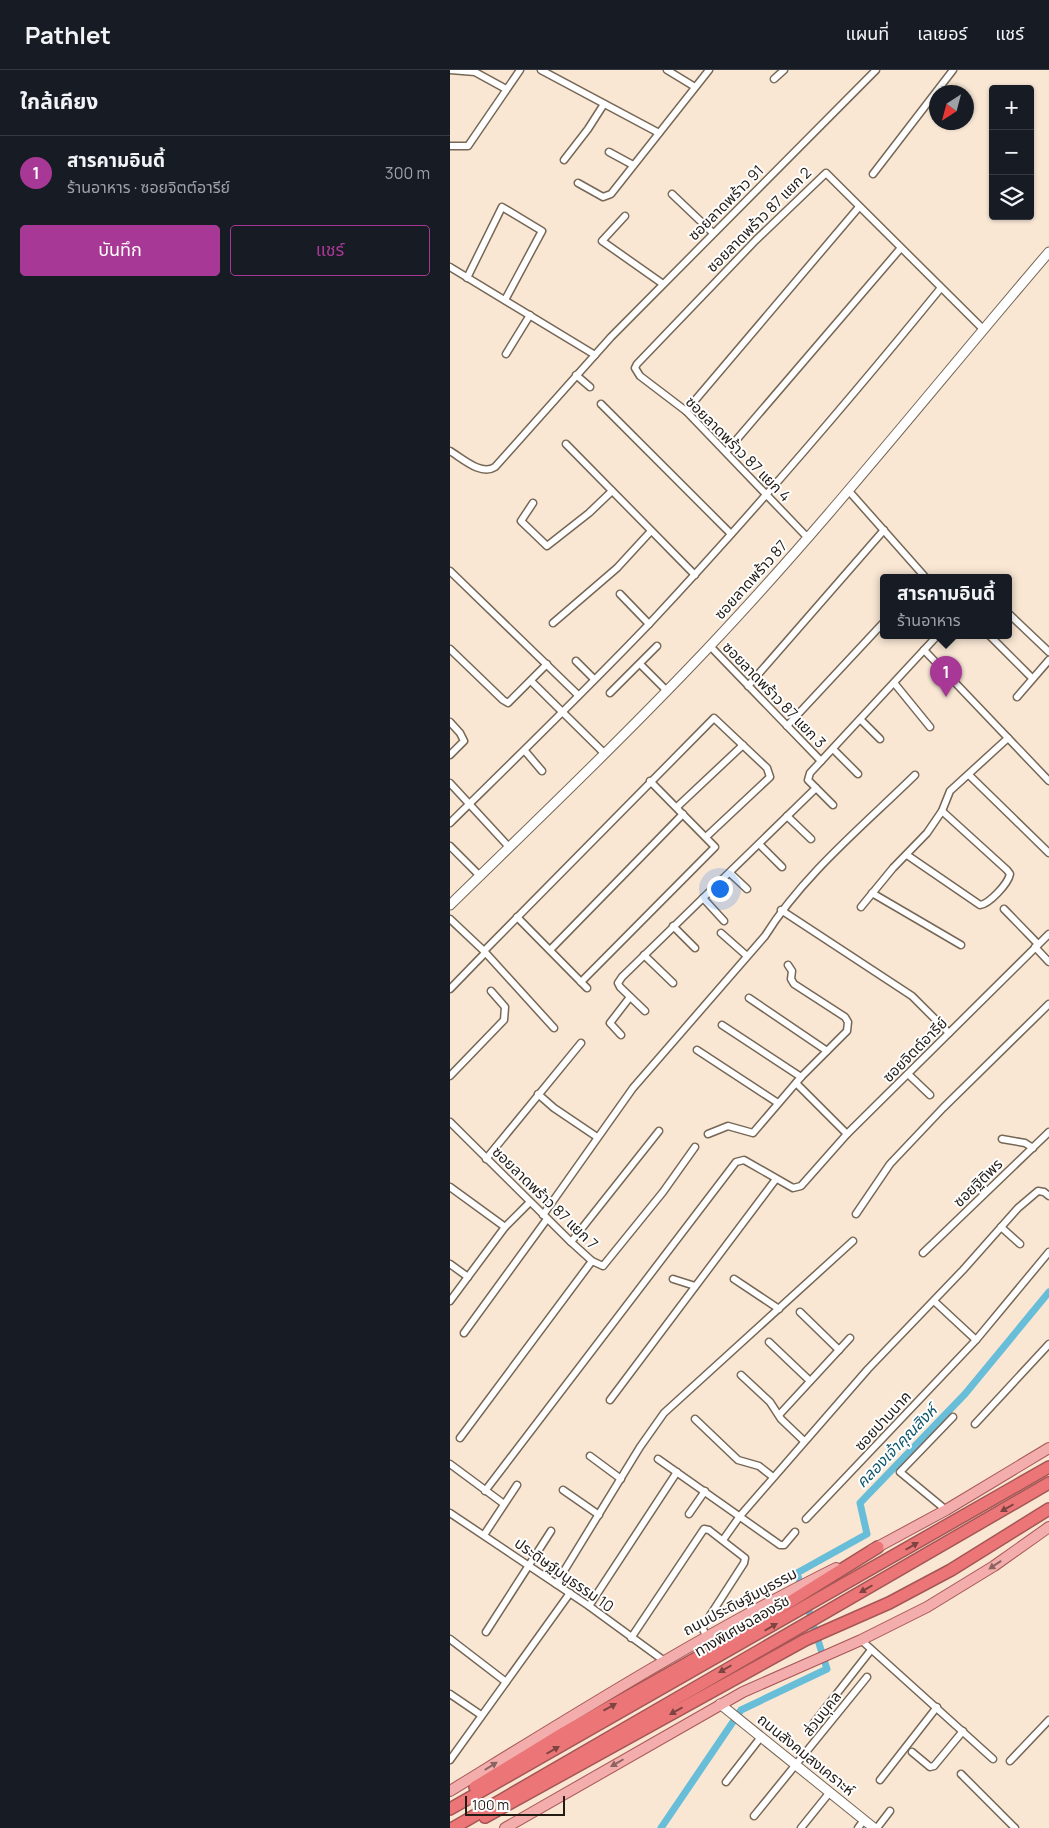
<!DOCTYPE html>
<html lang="th">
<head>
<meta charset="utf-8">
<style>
  body { margin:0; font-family:Manrope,"Noto Sans Thai",sans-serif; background:#20242c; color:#f1f3f6 }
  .controls { position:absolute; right:15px; top:15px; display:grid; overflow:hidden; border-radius:5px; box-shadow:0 1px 4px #0004 }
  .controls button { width:45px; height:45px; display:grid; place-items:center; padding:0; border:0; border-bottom:1px solid #363941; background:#171b24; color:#f1f3f6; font:25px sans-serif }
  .compass { position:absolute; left:479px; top:15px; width:45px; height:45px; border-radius:50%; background:#171b24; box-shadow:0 1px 4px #0004; rotate:216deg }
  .scale { position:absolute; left:15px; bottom:12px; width:100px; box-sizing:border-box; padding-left:5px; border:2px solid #221c15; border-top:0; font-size:14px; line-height:18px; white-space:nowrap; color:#221c15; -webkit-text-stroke:4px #fff; paint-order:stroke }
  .you { position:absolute; left:269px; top:818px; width:18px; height:18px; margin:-12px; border:4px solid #fff; border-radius:50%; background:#1a73e8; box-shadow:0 0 0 8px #1a73e833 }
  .badge { display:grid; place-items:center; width:32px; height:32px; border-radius:50%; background:#a83895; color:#fff; font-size:16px; font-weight:700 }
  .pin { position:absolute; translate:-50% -41px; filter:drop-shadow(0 1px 2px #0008) }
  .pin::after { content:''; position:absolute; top:26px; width:18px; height:15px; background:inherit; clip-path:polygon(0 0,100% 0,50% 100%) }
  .popup { position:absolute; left:430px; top:504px; width:132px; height:65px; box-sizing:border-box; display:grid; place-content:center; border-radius:5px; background:#171b24; filter:drop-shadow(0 1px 4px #0005); font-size:16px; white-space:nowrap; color:#9ea1a6 }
  .popup b { font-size:19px; color:#f1f3f6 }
  .popup::after { content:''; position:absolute; left:50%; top:100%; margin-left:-10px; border:10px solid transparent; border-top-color:#171b24 }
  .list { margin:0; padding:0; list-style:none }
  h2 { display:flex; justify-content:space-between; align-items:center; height:65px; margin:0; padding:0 20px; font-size:21px }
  h2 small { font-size:16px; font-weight:400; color:#9ea1a6 }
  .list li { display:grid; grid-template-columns:32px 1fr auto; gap:15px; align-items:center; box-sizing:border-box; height:75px; padding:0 20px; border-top:1px solid #363941 }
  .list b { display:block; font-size:19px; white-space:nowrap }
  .list p { margin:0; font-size:16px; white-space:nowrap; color:#9ea1a6 }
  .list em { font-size:16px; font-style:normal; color:#9ea1a6 }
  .actions { display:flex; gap:10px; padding:15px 20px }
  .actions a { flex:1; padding:11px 0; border:1px solid #a83895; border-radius:5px; text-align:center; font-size:18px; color:#a83895 }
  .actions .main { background:#a83895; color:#fff }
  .icon { flex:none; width:28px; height:28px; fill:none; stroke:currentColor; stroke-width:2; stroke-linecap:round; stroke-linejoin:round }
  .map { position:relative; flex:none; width:599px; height:1758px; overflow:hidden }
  header { display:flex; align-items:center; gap:30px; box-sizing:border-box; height:70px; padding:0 25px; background:#171b24; border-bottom:1px solid #363941 }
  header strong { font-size:24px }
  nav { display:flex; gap:28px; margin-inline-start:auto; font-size:18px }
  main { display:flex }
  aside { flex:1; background:#171b24 }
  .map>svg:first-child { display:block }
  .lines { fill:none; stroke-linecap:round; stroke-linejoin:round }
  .canal { stroke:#68bdd8; stroke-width:7 }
  .street-casing { stroke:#766756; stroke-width:9 }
  .secondary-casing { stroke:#766756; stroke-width:11 }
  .primary-casing { stroke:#a55655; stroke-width:12 }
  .highway-casing { stroke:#a55655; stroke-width:14 }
  .street { stroke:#fff; stroke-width:6 }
  .secondary { stroke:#fff; stroke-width:9 }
  .primary { stroke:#f4adad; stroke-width:10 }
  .highway { stroke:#ec7677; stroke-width:11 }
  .oneway { fill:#7d4441 }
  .oneway2 { fill:#8b6461 }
  .labels { text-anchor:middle; stroke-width:4; stroke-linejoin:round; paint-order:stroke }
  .street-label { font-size:15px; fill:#221c15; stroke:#fff }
  .water-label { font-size:16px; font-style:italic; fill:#11586c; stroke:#fff }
</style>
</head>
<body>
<header>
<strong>Pathlet</strong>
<nav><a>แผนที่</a><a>เลเยอร์</a><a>แชร์</a></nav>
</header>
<main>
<aside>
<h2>ใกล้เคียง<small></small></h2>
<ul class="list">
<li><span class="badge">1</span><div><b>สารคามอินดี้</b><p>ร้านอาหาร · ซอยจิตต์อารีย์</p></div><em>300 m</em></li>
</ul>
<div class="actions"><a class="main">บันทึก</a><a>แชร์</a></div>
</aside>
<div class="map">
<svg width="599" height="1758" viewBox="0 0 599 1758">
  <rect width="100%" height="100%" fill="#f9e7d4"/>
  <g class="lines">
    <polyline class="canal" points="211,1758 291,1640 377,1599 347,1503 417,1464 410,1433 515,1324 599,1222"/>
    <g class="street-casing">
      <g id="street">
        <polyline points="0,0 25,2 56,19"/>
        <polyline points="91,0 209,63"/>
        <polyline points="217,0 245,17"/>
        <polyline points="324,9 334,0"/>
        <polyline points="0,76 18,76 70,0"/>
        <polyline points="159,82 183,95"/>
        <polyline points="114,90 138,59 154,34"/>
        <polyline points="423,104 503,0"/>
        <polyline points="128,113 153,127 161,124 259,0"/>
        <polyline points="222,124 263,163"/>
        <polyline points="175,146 152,171 213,214"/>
        <polyline points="0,197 145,285"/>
        <polyline points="17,208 52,137 92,161 55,230"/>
        <polyline points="56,284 80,245"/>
        <polyline points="126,305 140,317"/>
        <polyline points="151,334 281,464"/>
        <polyline points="236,341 409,137"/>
        <polyline points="116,374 245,505"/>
        <path d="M0,381c12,7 31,25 45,16l116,-130 265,-267"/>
        <polyline points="276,382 450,179"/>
        <polyline points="398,420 476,508"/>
        <polyline points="83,433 71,451 97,476 139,443 162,421"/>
        <polyline points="357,467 236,341 190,306 185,298 187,294 306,170 376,103 533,259"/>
        <polyline points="0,501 128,625"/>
        <polyline points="170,524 199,554"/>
        <polyline points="558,543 599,582"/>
        <polyline points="103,553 167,498 201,461"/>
        <polyline points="540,566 582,608"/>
        <polyline points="260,576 371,691"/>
        <polyline points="0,579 53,630 58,633 97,594"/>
        <polyline points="474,580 599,711"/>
        <polyline points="126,591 144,609"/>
        <polyline points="190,594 217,621"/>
        <polyline points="81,611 155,684"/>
        <polyline points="445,614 480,657"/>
        <polyline points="298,616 434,460"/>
        <polyline points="160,623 207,576"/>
        <polyline points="567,627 599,590"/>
        <polyline points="411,650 430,669"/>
        <polyline points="0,652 10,663 14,671 0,685"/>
        <polyline points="337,656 434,552"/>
        <polyline points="383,679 408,704"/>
        <polyline points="75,681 92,701"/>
        <polyline points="519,705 599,783"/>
        <polyline points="0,713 59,777"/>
        <polyline points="366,718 383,735"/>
        <polyline points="227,737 293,675"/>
        <polyline points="337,746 361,769"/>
        <path d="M0,753c67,-66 135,-132 200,-200 101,-108 197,-220 290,-334"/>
        <polyline points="309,774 332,797"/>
        <polyline points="0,776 30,806"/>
        <path d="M457,785l73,50c9,-1 28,-21 30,-31l-3,-4 -65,-59"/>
        <polyline points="280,803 297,819"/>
        <polyline points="422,823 511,875"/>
        <polyline points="253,828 274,851"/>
        <polyline points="411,837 443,798 477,763 492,741 500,721 558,668"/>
        <polyline points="554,839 588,874"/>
        <polyline points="331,840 462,926 499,963"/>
        <polyline points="67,847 137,918"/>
        <polyline points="0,849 34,881 104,958"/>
        <polyline points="223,856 245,878"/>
        <polyline points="271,863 297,886"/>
        <polyline points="585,877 599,892"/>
        <polyline points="100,880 233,744"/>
        <polyline points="34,881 264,648 317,698 320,707 256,767"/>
        <polyline points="194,885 223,913"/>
        <polyline points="131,912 265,777 200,711"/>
        <polyline points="0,919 35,883"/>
        <polyline points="299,928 377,981"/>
        <polyline points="195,941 170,917 168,913 172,907 366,718 358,710 360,703 487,566"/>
        <polyline points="272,955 351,1007"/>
        <polyline points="171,965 160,953 180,927"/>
        <polyline points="247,980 328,1033"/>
        <polyline points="458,1004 480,1025"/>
        <polyline points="0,1006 54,950 55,937 41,921"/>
        <polyline points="346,1013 397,1064"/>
        <polyline points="88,1024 104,1038 147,1067"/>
        <polyline points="0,1052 121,1172 142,1191 153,1196 213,1122 245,1077"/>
        <polyline points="258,1064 278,1056 303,1063 351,1007 397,961 398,952 395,947 344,914 341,909 342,901 338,895"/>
        <polyline points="552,1069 575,1073 583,1078"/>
        <polyline points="36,1089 131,973"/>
        <polyline points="0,1117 55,1157"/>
        <polyline points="406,1144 440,1094 493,1038 599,934"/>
        <path d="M93,1145l90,-127 132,-152c38,-61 99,-111 150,-161"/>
        <polyline points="551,1157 570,1174"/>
        <polyline points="121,1172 209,1061"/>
        <polyline points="473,1183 599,1062"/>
        <polyline points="0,1194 18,1207"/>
        <polyline points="223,1209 245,1216"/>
        <polyline points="284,1209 329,1239"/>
        <polyline points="0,1231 55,1157 79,1133"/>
        <polyline points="484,1231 526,1270"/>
        <polyline points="350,1242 389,1280"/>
        <polyline points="14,1263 97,1149"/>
        <polyline points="319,1272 360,1311"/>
        <polyline points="291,1305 320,1332 331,1349 354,1371"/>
        <polyline points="160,1330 326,1109"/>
        <polyline points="329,1345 400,1268"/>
        <polyline points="245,1349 288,1390 309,1396 323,1407"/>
        <polyline points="525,1354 599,1274"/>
        <polyline points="10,1368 142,1191"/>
        <polyline points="140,1386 171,1409"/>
        <polyline points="208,1389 330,1475 334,1475 345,1462"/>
        <polyline points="0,1394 54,1434"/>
        <polyline points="113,1420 149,1445"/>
        <polyline points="35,1421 286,1092 294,1090 343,1118 351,1116 397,1064 599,864"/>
        <polyline points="496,1440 450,1402 503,1347"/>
        <polyline points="0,1443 139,1536 213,1590"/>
        <polyline points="239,1444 255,1421"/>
        <polyline points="356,1449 526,1270 599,1182"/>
        <polyline points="34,1465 67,1415"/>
        <polyline points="273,1470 290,1446 418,1299 513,1200 568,1138 588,1121 594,1122 599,1126"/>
        <polyline points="106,1514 190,1377 214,1343 403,1171"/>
        <polyline points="139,1536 227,1402"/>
        <polyline points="36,1562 101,1461"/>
        <polyline points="181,1568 254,1459 259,1460 295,1488 294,1493 254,1555 253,1559 256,1566"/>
        <polyline points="0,1569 56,1612"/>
        <polyline points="411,1570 543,1689"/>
        <polyline points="0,1624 31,1645"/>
        <polyline points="363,1654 421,1580"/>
        <polyline points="462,1682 480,1697 484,1696 513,1661"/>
        <polyline points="0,1690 120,1523"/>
        <polyline points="560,1691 599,1650"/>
        <polyline points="511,1704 565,1758"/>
        <polyline points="430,1710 487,1637"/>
        <polyline points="276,1712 311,1667"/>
        <polyline points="304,1746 417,1607"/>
        <polyline points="351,1758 380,1722"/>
        <polyline points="408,1758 414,1750"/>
        <polyline points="427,1758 440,1741"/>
      </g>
    </g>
    <g class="secondary-casing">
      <g id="secondary">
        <path d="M0,835c87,-85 175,-169 259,-258 119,-126 227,-263 340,-395"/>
        <polyline points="270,1634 424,1758"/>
      </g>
    </g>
    <g class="primary-casing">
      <g id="primary">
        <polyline points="422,1480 496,1440 599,1378"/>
        <path d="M0,1721c127,-78 253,-157 386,-223"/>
        <polyline points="55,1758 293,1622 411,1570 477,1537 544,1496 599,1457"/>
      </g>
    </g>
    <g class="highway-casing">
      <g id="highway">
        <polyline points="25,1717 115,1662 280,1569 428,1477"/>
        <polyline points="0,1739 599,1397"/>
        <polyline points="35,1747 355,1570 439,1533 501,1500 599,1439"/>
        <polyline points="3,1758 599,1413"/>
      </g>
    </g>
    <use href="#street" class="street"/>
    <use href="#secondary" class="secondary"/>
    <use href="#primary" class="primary"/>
    <use href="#highway" class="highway"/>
  </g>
  <defs><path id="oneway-solid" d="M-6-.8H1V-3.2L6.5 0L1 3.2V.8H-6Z" transform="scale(1.25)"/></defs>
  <g class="oneway">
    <use href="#oneway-solid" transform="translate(557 1438) rotate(150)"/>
    <use href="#oneway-solid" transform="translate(462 1476) rotate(-30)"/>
    <use href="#oneway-solid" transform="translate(416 1519) rotate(150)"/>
    <use href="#oneway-solid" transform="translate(321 1557) rotate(-30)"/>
    <use href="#oneway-solid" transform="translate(275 1599) rotate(150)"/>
    <use href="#oneway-solid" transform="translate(160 1637) rotate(-29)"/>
    <use href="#oneway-solid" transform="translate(226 1641) rotate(151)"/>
    <use href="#oneway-solid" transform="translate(103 1680) rotate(-30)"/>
  </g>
  <g class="oneway2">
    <use href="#oneway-solid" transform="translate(545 1495) rotate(146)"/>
    <use href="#oneway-solid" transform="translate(167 1693) rotate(150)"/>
    <use href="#oneway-solid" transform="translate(41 1696) rotate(-32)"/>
  </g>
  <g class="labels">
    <g class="street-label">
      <text transform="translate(276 133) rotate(-45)" y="5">ซอยลาดพร้าว 91</text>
      <text transform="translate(309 150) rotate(-45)" y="5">ซอยลาดพร้าว 87 แยก 2</text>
      <text transform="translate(288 379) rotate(45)" y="5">ซอยลาดพร้าว 87 แยก 4</text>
      <text transform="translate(301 510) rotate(-48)" y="5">ซอยลาดพร้าว 87</text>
      <text transform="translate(324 625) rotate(46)" y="5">ซอยลาดพร้าว 87 แยก 3</text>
      <text transform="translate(465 980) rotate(-45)" y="5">ซอยจิตต์อารีย์</text>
      <text transform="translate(528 1113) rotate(-44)" y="5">ซอยฐิติพร</text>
      <text transform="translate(95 1128) rotate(44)" y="5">ซอยลาดพร้าว 87 แยก 7</text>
      <text transform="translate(433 1351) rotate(-47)" y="5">ซอยปานนาค</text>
      <text transform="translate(114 1505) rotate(35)" y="5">ประดิษฐ์มนูธรรม 10</text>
      <text transform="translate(290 1532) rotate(-28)" y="5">ถนนประดิษฐ์มนูธรรม</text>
      <text transform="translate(292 1556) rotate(-30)" y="5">ทางพิเศษฉลองรัช</text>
      <text transform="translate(372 1644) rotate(-52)" y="5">ส่วนบุคล</text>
      <text transform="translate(356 1685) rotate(39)" y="5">ถนนสังคมสงเคราะห์</text>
    </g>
    <g class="water-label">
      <text transform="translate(446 1376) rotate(-46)" y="6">คลองเจ้าคุณสิงห์</text>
    </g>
  </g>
</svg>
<div class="controls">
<button>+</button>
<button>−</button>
<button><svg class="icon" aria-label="layers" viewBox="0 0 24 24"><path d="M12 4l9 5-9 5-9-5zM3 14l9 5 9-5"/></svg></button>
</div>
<svg class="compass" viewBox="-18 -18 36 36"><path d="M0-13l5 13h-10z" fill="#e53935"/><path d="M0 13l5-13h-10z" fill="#9ea1a6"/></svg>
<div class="scale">100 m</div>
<div class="you"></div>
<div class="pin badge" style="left:496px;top:627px">1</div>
<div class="popup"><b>สารคามอินดี้</b>ร้านอาหาร</div>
</div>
</main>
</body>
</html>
